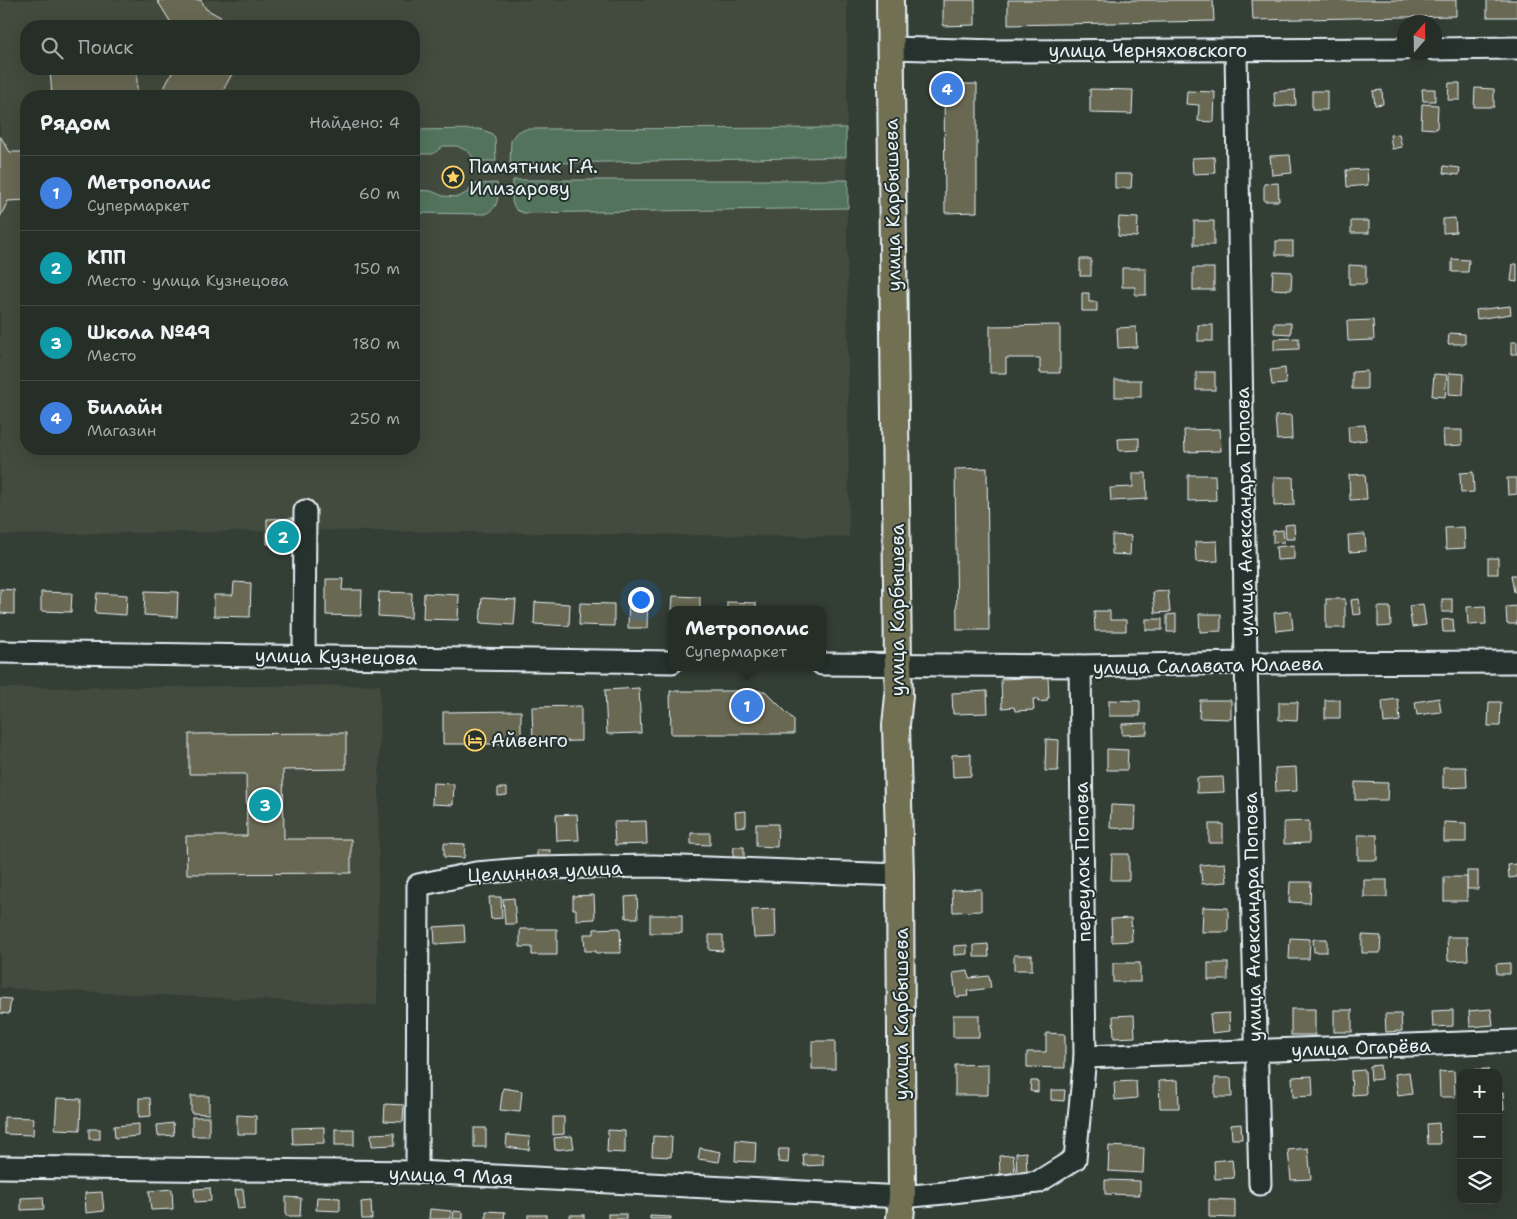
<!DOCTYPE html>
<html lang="ru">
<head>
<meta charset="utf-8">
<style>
  body { margin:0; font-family:"Shantell Sans",sans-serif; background:#2e3630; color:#f1f3f6 }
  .controls { position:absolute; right:15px; bottom:15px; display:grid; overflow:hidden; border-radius:10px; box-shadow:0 5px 20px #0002 }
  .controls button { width:45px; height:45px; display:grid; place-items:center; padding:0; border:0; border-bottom:1px solid #424a45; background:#262e28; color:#f1f3f6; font:25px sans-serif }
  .compass { position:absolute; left:1397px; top:15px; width:45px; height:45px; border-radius:50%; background:#262e28; box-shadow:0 5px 20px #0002; rotate:20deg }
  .you { position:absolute; left:640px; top:599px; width:18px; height:18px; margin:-12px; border:4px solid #fff; border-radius:50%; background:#1a73e8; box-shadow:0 0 0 8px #1a73e833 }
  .badge { display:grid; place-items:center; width:32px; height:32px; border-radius:50%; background:#e69b98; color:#fff; font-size:16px; font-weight:700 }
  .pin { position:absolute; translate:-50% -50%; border:2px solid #fff; box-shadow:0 1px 5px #0006 }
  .popup { position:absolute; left:668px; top:606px; width:158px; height:65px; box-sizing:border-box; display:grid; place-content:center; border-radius:10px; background:#262e28; filter:drop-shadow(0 1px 4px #0005); font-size:16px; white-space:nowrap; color:#a4a8a8 }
  .popup b { font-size:19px; color:#f1f3f6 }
  .popup::after { content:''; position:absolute; left:50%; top:100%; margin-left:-10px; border:10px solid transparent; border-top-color:#262e28 }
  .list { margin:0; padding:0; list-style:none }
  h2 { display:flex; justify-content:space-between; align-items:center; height:65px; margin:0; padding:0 20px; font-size:21px }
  h2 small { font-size:16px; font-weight:400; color:#a4a8a8 }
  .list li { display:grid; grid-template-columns:32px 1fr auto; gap:15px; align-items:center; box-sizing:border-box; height:75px; padding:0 20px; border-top:1px solid #424a45 }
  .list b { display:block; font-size:19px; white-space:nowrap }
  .list p { margin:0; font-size:16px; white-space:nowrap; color:#a4a8a8 }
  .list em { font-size:16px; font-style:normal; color:#a4a8a8 }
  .icon { flex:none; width:28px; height:28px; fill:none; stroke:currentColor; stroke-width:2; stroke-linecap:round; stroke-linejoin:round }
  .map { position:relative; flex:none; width:1517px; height:1219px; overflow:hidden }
  .search { position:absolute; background:#262e28; box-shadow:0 5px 20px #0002; left:20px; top:20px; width:400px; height:55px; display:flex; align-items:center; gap:12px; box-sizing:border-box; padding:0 18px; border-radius:20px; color:#a4a8a8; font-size:19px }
  .panel { position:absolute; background:#262e28; box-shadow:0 5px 20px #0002; left:20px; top:90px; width:400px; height:365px; border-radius:20px }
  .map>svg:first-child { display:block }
  .built { fill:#434b3e; fill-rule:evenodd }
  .green { fill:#52735d; stroke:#9db2aa }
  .building { fill:#696853; stroke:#e8f1f8 }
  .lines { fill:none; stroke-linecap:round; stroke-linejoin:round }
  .minor-casing { stroke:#e8f1f8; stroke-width:25 }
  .major-casing { stroke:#e8f1f8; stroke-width:30 }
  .minor { stroke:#26332d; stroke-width:21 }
  .major { stroke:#716f52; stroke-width:26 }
  .labels { text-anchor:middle; stroke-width:4; stroke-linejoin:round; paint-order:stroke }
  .street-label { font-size:19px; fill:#e8f1f8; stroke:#26332d }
  .poi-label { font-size:19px; fill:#e8f1f8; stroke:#26332d; text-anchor:start }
</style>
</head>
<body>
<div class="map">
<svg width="1517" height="1219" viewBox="0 0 1517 1219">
  <rect width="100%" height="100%" fill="#333e35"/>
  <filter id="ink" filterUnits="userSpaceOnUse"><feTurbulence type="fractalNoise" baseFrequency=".02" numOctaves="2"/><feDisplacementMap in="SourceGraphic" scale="10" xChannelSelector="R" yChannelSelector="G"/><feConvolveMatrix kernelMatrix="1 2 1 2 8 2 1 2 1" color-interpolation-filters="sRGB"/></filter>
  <g filter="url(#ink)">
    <g class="built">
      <path d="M0,0h847v118l-1,10v29l1,12 1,39 -1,6 2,323 -550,-7v14h-32v-13l-267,4zM26,26h388v43h-388zM26,96h388v353h-388z"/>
      <polygon points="380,685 377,1005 0,988 0,688"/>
    </g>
    <g class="green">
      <polygon points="846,128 846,157 510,164 511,140 517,132 527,129"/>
      <polygon points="479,129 491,133 495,137 496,161 475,161 469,152 457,146 443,146 433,154 414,154 414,130"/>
      <polygon points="513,180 848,180 848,208 524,213 516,210 512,202"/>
      <path d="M497,183c1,15 3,23 -11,31l-72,-1v-23l17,1 12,5 15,1 10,-5 6,-8z"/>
    </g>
    <g class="building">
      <polygon points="157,0 201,0 206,9 237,26 173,26"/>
      <polygon points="943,0 975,0 975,25 943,26"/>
      <polygon points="1008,0 1213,0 1214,21 1008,25"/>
      <polygon points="1252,0 1456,0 1456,16 1253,20"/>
      <rect x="1487" y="0" width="30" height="17"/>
      <polygon points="52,69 137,69 137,96 52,96 50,70"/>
      <polygon points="174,69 325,69 325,72 233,72 220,96 160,96"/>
      <polygon points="1449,83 1460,83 1460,100 1448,100"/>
      <polygon points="944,84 977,84 977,212 945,213"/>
      <polygon points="1475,88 1494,89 1494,107 1474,107"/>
      <polygon points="1090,89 1133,90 1132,114 1090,113"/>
      <polygon points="1422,89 1435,89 1435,101 1423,101"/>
      <polygon points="1295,90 1296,105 1275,107 1274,92"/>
      <polygon points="1382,90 1383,104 1375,105 1373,91"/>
      <polygon points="1187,91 1215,92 1214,122 1198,121 1199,105 1186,104"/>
      <rect x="1312" y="91" width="15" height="19"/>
      <polygon points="1422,104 1438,105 1437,129 1421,128"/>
      <polygon points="1399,134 1402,147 1392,149 1390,135"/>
      <polygon points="0,136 10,152 26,152 26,200 8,201 0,217"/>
      <polygon points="1290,155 1292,173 1272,175 1270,156"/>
      <polygon points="1214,157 1215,173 1193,174 1192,158"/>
      <polygon points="1444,166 1460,168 1459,175 1443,173"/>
      <polygon points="1367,169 1368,185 1347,187 1346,170"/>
      <polygon points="1115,174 1132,174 1131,188 1115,188"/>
      <polygon points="1278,183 1279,201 1264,201 1264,184"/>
      <polygon points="1119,217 1138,218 1137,237 1118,236"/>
      <polygon points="1455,218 1456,232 1443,233 1443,219"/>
      <rect x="1194" y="221" width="20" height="24"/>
      <rect x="1351" y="221" width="18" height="12"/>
      <rect x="1276" y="241" width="17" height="14"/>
      <rect x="1080" y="259" width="11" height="17"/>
      <polygon points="1452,259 1469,260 1468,272 1452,272"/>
      <polygon points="1513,264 1517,264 1517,282 1511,281"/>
      <polygon points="1349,265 1366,266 1366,284 1349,284"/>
      <polygon points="1122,268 1146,268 1146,295 1135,295 1135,287 1122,287"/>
      <rect x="1193" y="268" width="21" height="22"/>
      <polygon points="1273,271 1292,272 1291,290 1272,289"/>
      <polygon points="1082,293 1089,293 1089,302 1097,302 1097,311 1082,311"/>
      <polygon points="1510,306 1511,314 1477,319 1476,310"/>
      <polygon points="1373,320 1374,340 1348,341 1347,321"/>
      <polygon points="1274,323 1291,323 1291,334 1274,333"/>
      <polygon points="1060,325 1060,373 1040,373 1040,358 1006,358 1006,373 990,373 990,326"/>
      <rect x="1198" y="325" width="15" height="16"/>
      <polygon points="1136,327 1137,347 1118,348 1117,328"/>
      <polygon points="1449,333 1465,334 1465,344 1448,344"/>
      <polygon points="1299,338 1299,349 1274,350 1274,339"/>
      <rect x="1511" y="342" width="6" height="12"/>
      <polygon points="1285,368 1286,384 1272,385 1270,370"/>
      <polygon points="1367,371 1367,389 1352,389 1352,372"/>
      <rect x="1196" y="372" width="19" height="18"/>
      <polygon points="1449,373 1464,374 1463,395 1449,394"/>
      <polygon points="1434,374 1447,375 1445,397 1432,396"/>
      <rect x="1115" y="380" width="26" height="17"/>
      <polygon points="1291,415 1292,439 1277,440 1275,416"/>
      <polygon points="1365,425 1366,440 1349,442 1348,426"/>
      <polygon points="1220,429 1221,451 1185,452 1184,430"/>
      <polygon points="1443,430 1462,430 1462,445 1444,446"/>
      <polygon points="1139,438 1139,450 1119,451 1118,439"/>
      <polygon points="987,468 989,630 957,630 955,469"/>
      <polygon points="1473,472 1474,492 1461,493 1460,473"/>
      <polygon points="1133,473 1146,473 1147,499 1111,501 1110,488 1133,487"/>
      <polygon points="1365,474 1367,499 1350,500 1349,475"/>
      <polygon points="1188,475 1215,475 1216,500 1188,501"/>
      <polygon points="1274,477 1293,477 1294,505 1274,506"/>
      <polygon points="1507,478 1517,478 1517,494 1508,495"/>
      <polygon points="298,518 299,544 267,544 267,519"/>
      <polygon points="1294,524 1295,539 1286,539 1285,525"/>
      <polygon points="1464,527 1465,548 1446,549 1445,528"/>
      <polygon points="1283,530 1284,542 1273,543 1273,531"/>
      <polygon points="1365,534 1366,551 1349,552 1348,535"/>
      <polygon points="1112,535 1131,536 1130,555 1112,554"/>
      <polygon points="1217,541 1218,561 1196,562 1195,542"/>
      <polygon points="1294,545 1294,559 1277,560 1276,547"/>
      <rect x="1488" y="558" width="10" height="16"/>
      <polygon points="1511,575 1517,575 1517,591 1514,592"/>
      <polygon points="326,579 343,579 342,590 362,590 361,616 326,615"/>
      <polygon points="234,582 251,583 250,617 214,616 214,595 233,595"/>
      <polygon points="0,589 14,590 14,614 0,613"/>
      <polygon points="145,591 178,592 177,617 144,615"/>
      <polygon points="1168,591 1170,612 1155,613 1153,592"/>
      <polygon points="41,592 72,593 71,612 41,611"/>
      <polygon points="379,592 412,593 411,618 378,616"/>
      <polygon points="97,593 127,595 126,615 95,613"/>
      <polygon points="424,593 459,595 458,620 423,619"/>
      <polygon points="629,596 648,597 647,628 628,628"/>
      <polygon points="673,596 700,597 700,610 672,610"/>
      <polygon points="482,598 516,600 514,625 480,623"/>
      <rect x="1326" y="599" width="19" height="29"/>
      <polygon points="1359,599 1361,614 1353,615 1351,600"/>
      <rect x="1442" y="599" width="10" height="13"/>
      <polygon points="535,602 570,604 569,626 534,624"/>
      <polygon points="727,602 756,603 756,610 727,610"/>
      <polygon points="580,603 614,604 614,626 579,625"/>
      <polygon points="1423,604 1426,625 1412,627 1409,606"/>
      <polygon points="1485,606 1486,624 1468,625 1467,607"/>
      <polygon points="1517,606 1517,624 1507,624 1506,607"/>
      <polygon points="1378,607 1390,607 1391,626 1378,627"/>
      <polygon points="1094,611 1110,611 1110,620 1126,620 1126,631 1095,631"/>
      <polygon points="1291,611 1293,629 1276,631 1274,613"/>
      <polygon points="1176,614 1176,632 1167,632 1167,615"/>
      <polygon points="1199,614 1221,614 1221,631 1200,632"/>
      <rect x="1146" y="619" width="16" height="11"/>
      <polygon points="1453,619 1454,632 1443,632 1442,620"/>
      <polygon points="1048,677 1049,698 1047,698 1047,701 1038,702 1038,699 1033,699 1034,710 1015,711 1014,707 1002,708 1001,679"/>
      <polygon points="639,688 641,733 607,734 605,690"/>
      <polygon points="670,691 765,691 794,720 794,734 671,734"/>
      <polygon points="987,691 988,713 953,714 952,693"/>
      <polygon points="1439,698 1441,712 1417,715 1415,702"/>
      <polygon points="1398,699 1400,721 1384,723 1382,701"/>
      <polygon points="1109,700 1140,701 1140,716 1109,716"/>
      <polygon points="1200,700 1231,700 1231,719 1199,718"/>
      <rect x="1325" y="700" width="15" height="18"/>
      <polygon points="1279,702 1298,702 1297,721 1279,720"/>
      <polygon points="1489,702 1501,702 1500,726 1488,726"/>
      <polygon points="581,706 581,741 533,742 532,707"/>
      <polygon points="521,711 521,744 443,744 443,712"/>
      <polygon points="1147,723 1147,734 1122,735 1122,724"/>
      <polygon points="346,733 346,769 283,770 284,839 351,839 351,873 187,874 186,836 247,836 246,774 189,774 189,734"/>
      <polygon points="1046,739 1059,740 1058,771 1045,771"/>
      <polygon points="1107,749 1128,750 1127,770 1107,770"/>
      <polygon points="971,754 971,776 953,777 952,755"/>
      <polygon points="1296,767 1297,791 1276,792 1275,768"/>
      <polygon points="1443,767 1466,767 1467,787 1443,788"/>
      <polygon points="1223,777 1224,792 1197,793 1197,778"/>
      <polygon points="1355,782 1388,783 1387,800 1355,800"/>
      <polygon points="433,783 454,784 453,805 432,804"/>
      <polygon points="498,788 507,788 507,795 498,796"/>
      <polygon points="1111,805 1136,806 1135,829 1110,828"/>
      <polygon points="746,811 746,826 736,827 735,812"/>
      <polygon points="577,814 579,840 557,841 556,815"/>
      <polygon points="646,821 647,844 615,845 614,822"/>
      <polygon points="1309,821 1309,843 1284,844 1284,822"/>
      <polygon points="1444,822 1466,823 1466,842 1444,842"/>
      <polygon points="756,824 778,824 777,847 756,846"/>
      <rect x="1209" y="824" width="14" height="19"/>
      <polygon points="691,833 710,833 710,845 691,844"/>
      <rect x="1358" y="835" width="19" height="25"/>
      <polygon points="444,843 465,844 464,858 444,857"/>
      <polygon points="734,847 744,847 744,858 733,857"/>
      <rect x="537" y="850" width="13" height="10"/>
      <polygon points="1112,854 1129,854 1129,880 1111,880"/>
      <polygon points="1225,863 1227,882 1202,884 1200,865"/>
      <polygon points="1517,864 1517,877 1509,878 1508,865"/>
      <rect x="1467" y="871" width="11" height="18"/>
      <rect x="1444" y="877" width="23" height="24"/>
      <rect x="1364" y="880" width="23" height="17"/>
      <polygon points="1290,882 1311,882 1310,903 1289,902"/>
      <polygon points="981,889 981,911 953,912 952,890"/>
      <polygon points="594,895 595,919 576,920 576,909 573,909 573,896"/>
      <polygon points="637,896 638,918 626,918 625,897"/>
      <polygon points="489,897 501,897 502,918 491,919"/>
      <polygon points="514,898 516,924 505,924 503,899"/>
      <polygon points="1203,907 1228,908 1228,932 1202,932"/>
      <polygon points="775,909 776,937 754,938 752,910"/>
      <rect x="650" y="915" width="32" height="18"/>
      <polygon points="1131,918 1132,941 1112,942 1111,919"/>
      <polygon points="464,925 465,942 435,944 434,927"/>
      <polygon points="620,928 621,953 596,953 596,951 585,951 584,934 594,934 594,929"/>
      <polygon points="520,929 557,929 557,955 532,955 532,947 520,947"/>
      <polygon points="709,935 723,935 723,951 709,950"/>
      <polygon points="1362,935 1381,936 1380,953 1362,953"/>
      <polygon points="1447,937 1467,937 1468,960 1448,961"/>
      <polygon points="1290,938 1310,939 1309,959 1289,959"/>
      <polygon points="1313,939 1327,939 1327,952 1314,952"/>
      <polygon points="988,944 989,957 974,957 974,945"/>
      <polygon points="967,945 967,954 954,955 954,946"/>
      <rect x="1014" y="955" width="18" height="15"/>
      <rect x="1113" y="963" width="27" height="19"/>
      <rect x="1208" y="963" width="20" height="17"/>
      <polygon points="1510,963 1510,974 1497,974 1496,964"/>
      <polygon points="968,971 969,978 989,976 991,988 967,991 968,996 956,997 953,973"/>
      <polygon points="0,998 11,999 9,1014 0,1013"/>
      <rect x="1291" y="1009" width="24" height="26"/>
      <polygon points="1491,1009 1493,1025 1470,1027 1469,1011"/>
      <rect x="1334" y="1010" width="18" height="22"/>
      <polygon points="1453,1010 1453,1026 1433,1027 1432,1011"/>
      <polygon points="1229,1013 1230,1031 1212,1033 1210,1014"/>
      <polygon points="1385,1014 1401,1014 1402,1031 1386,1032"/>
      <rect x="953" y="1015" width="26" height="22"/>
      <polygon points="1134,1015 1135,1037 1114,1038 1113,1016"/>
      <polygon points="1046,1033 1065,1034 1065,1068 1027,1067 1027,1052 1046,1052"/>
      <rect x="812" y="1041" width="23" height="28"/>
      <polygon points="988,1064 988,1095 955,1095 955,1065"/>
      <polygon points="1380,1065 1381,1079 1371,1080 1370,1066"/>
      <polygon points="1488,1069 1488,1073 1469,1073 1468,1070"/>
      <polygon points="1365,1070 1366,1094 1352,1095 1351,1071"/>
      <polygon points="1454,1071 1455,1097 1440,1097 1439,1072"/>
      <polygon points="1409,1072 1412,1094 1398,1096 1395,1074"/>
      <polygon points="1312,1076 1313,1096 1293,1097 1292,1077"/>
      <polygon points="1215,1078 1231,1078 1232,1097 1215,1097"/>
      <polygon points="1178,1080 1179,1108 1160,1108 1159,1081"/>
      <polygon points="1031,1081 1038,1081 1038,1092 1030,1091"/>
      <polygon points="1136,1081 1137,1098 1115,1100 1114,1082"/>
      <polygon points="503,1088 522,1091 520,1112 500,1110"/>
      <polygon points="1051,1090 1065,1090 1064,1101 1051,1100"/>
      <polygon points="1503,1092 1504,1110 1498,1110 1498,1093"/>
      <polygon points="191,1096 209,1096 209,1114 191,1113"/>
      <polygon points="57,1098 81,1099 80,1130 55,1129"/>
      <polygon points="139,1098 150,1098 151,1116 139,1117"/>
      <polygon points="385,1104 404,1105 403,1122 384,1121"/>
      <polygon points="237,1115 256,1116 256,1134 237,1134"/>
      <polygon points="4,1117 34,1118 33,1135 4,1134"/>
      <rect x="192" y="1117" width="17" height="19"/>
      <polygon points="553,1117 564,1117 564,1134 553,1135"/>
      <polygon points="173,1123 174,1135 158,1136 157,1125"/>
      <polygon points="1439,1123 1440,1144 1428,1144 1427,1124"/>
      <polygon points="139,1124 139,1136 115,1138 114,1126"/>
      <polygon points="1241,1124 1242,1139 1232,1139 1231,1125"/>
      <polygon points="324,1127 324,1143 293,1144 292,1128"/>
      <rect x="474" y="1128" width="12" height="19"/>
      <rect x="89" y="1129" width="11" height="10"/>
      <rect x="335" y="1129" width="19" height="16"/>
      <polygon points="608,1130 625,1131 625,1153 607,1152"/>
      <polygon points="394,1133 395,1145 372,1146 371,1134"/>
      <polygon points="507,1135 530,1137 529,1150 506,1147"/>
      <polygon points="572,1136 574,1148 555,1150 554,1138"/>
      <polygon points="653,1136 672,1137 671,1157 652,1156"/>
      <polygon points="736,1140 756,1142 755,1162 735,1161"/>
      <polygon points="1109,1146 1144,1148 1143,1173 1108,1171"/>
      <polygon points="700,1148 721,1152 719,1162 698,1159"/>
      <polygon points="1308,1148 1311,1179 1291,1180 1288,1150"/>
      <polygon points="779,1149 789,1149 788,1163 778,1162"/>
      <polygon points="1026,1152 1027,1173 1017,1174 1016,1153"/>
      <polygon points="803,1154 823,1154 823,1165 804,1166"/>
      <polygon points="1013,1155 1015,1173 1000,1174 999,1156"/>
      <polygon points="1232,1159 1234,1178 1215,1179 1214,1161"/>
      <polygon points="1105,1180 1140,1181 1140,1195 1105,1194"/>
      <polygon points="210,1188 211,1201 195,1202 194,1189"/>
      <polygon points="172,1189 173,1209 151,1210 149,1191"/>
      <polygon points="243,1189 245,1208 238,1209 235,1190"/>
      <polygon points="102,1192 104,1211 86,1213 85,1193"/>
      <polygon points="43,1197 44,1209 21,1210 21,1198"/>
      <polygon points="286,1197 301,1198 300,1216 286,1216"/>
      <polygon points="317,1197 340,1198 340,1211 316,1210"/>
      <polygon points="1209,1199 1235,1200 1235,1218 1209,1217"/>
      <polygon points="371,1201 372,1219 362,1219 361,1202"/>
      <polygon points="430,1209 451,1211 451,1219 429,1219"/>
      <polygon points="454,1211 463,1212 463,1219 453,1219"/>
      <polygon points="486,1211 505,1212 504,1219 486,1219"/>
      <rect x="608" y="1214" width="18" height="5"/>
      <rect x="528" y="1215" width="18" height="4"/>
      <rect x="570" y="1215" width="14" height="4"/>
      <polygon points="650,1216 671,1217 671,1219 650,1219"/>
    </g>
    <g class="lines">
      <g class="minor-casing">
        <g id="minor">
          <polyline points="891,48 997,51 1404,49"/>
          <polyline points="1434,49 1517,48"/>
          <polyline points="1236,50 1246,663 1260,1184"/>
          <polyline points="0,652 672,662"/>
          <polyline points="304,656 305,511"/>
          <polyline points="822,664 1080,666 1246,663 1517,662"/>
          <polyline points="1085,1057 1517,1041"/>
          <polyline points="0,1167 417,1172 902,1197 944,1193 1038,1182 1075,1159 1085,1057 1080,666"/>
          <polyline points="417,1172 418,885 476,873 535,868 654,866 900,875"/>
        </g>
      </g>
      <g class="major-casing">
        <polyline id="major" points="890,0 898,666 899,696 896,725 900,875 902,1197 900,1219"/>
      </g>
      <use href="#minor" class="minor"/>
      <use href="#major" class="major"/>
    </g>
  </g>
  <defs>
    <g id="sight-ring" transform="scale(1.125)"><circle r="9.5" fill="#26332d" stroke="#ffd166" stroke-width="1.5"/><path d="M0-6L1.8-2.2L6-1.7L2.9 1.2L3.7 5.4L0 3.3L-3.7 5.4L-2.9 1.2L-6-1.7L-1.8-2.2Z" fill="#ffd166"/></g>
    <g id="hotel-ring" transform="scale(1.125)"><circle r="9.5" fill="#26332d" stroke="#ffd166" stroke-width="1.5"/><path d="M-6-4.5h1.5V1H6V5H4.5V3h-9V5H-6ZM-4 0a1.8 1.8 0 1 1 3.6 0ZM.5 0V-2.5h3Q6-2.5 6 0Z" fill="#ffd166"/></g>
  </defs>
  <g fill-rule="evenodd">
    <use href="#sight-ring" x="453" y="177"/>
    <use href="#hotel-ring" x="475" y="740"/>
  </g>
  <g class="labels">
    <g class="street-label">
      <text x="1148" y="57">улица Черняховского</text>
      <text transform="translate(892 205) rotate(-91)" y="7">улица Карбышева</text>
      <text transform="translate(1244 512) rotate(-91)" y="7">улица Александра Попова</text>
      <text transform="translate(897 610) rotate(-90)" y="7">улица Карбышева</text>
      <text transform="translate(336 656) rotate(1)" y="7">улица Кузнецова</text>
      <text transform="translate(1208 665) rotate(-1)" y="7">улица Салавата Юлаева</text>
      <text transform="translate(1082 862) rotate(-91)" y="7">переулок Попова</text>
      <text transform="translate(545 871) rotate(-3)" y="7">Целинная улица</text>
      <text transform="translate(1252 917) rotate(-91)" y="7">улица Александра Попова</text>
      <text transform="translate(901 1014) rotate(-90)" y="7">улица Карбышева</text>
      <text transform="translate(1361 1047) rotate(-2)" y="7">улица Огарёва</text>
      <text transform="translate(451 1175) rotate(2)" y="7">улица 9 Мая</text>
    </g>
    <g class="poi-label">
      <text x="469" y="173">Памятник Г.А.<tspan x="469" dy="22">Илизарову</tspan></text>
      <text x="491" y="747">Айвенго</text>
    </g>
  </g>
</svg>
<div class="controls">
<button>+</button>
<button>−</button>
<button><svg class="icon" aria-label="layers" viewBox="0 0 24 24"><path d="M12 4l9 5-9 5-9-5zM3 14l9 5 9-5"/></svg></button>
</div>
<svg class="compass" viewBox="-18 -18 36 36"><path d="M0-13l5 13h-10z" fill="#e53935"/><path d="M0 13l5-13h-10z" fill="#a4a8a8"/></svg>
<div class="you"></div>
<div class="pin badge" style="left:747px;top:706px;background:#3f7fe0">1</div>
<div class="popup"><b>Метрополис</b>Супермаркет</div>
<div class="pin badge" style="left:283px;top:537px;background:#0f9aa8">2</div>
<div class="pin badge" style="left:265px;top:805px;background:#0f9aa8">3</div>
<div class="pin badge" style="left:947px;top:89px;background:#3f7fe0">4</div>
<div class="search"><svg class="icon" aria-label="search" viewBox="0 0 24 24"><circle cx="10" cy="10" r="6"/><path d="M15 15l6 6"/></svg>Поиск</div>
<section class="panel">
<h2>Рядом<small>Найдено: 4</small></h2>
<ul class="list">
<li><span class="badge" style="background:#3f7fe0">1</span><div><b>Метрополис</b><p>Супермаркет</p></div><em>60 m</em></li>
<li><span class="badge" style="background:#0f9aa8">2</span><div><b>КПП</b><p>Место · улица Кузнецова</p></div><em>150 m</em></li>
<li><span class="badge" style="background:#0f9aa8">3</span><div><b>Школа №49</b><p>Место</p></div><em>180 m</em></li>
<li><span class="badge" style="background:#3f7fe0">4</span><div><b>Билайн</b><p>Магазин</p></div><em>250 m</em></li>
</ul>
</section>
</div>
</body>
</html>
